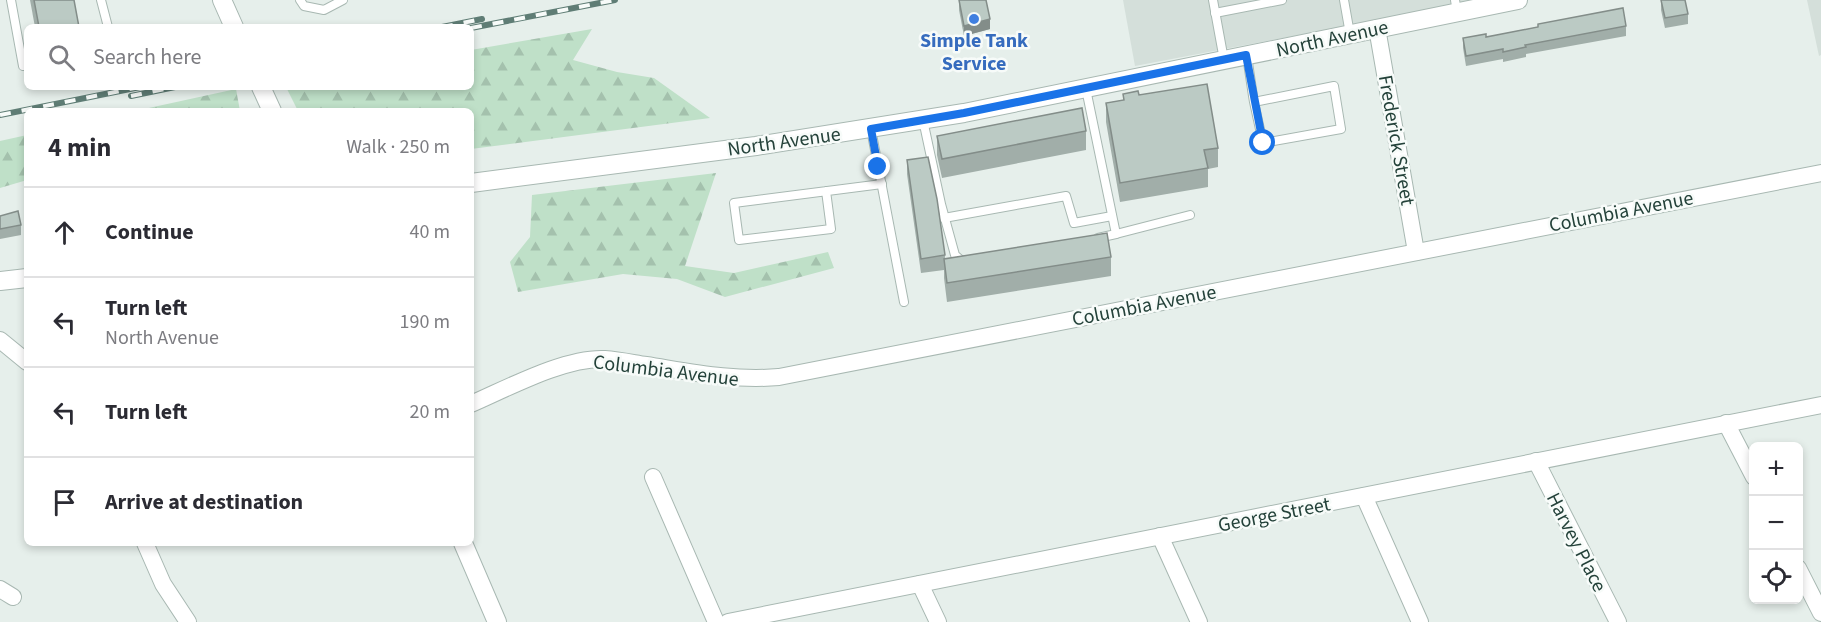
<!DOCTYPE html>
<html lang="en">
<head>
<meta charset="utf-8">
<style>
  body { margin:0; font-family:"Source Sans 3",sans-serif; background:#f2f2f3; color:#2b2b33 }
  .controls { position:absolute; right:18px; bottom:18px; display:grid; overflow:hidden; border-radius:9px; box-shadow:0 3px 9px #0003 }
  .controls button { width:54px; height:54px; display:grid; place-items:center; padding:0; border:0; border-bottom:2px solid #e1e1e2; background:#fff; color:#2b2b33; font:30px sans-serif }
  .stop { position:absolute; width:18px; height:18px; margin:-14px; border:4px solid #1a73e8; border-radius:50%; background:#fff }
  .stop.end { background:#1a73e8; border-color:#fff; box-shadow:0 2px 6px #0008 }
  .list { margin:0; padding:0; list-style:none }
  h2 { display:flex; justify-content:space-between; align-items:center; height:78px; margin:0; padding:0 24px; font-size:26px }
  h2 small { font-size:20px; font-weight:400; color:#7c7c81 }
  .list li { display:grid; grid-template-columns:39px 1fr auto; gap:18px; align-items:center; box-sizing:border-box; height:90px; padding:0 24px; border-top:2px solid #e1e1e2 }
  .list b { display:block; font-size:22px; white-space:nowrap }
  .list p { margin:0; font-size:20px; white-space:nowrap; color:#7c7c81 }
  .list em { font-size:20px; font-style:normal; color:#7c7c81 }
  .icon { flex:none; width:33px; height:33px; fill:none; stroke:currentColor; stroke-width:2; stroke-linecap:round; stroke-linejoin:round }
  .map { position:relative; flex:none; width:1821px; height:622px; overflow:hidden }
  .search { position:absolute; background:#fff; box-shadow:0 3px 9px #0003; left:24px; top:24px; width:450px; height:66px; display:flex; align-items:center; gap:15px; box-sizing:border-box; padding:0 21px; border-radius:9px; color:#7c7c81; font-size:22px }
  .panel { position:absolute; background:#fff; box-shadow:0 3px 9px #0003; left:24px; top:108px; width:450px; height:438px; border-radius:9px }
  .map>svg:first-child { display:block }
  .built { fill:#d4dfda }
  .forest { fill:url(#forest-firs) }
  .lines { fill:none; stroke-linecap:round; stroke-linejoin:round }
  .service-casing { stroke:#a8b8b2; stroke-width:10 }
  .minor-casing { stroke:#a8b8b2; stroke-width:18 }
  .tertiary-casing { stroke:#a8b8b2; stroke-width:20 }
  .service { stroke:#fff; stroke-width:8 }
  .minor { stroke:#fff; stroke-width:16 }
  .tertiary { stroke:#fff; stroke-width:18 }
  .rail-casing { stroke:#5f7d75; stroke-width:6 }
  .rail { stroke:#f7fbf9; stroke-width:4; stroke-dasharray:11; stroke-linecap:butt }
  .wall { fill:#a1aea9 }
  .shaded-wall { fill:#838d89 }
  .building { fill:#bbcac4; stroke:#838d89; stroke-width:1.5 }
  .route { stroke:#1a73e8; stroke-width:8 }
  .shop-dot { fill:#3f7fe0; stroke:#f7fbf9; stroke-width:2 }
  .labels { text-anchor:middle; stroke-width:5; stroke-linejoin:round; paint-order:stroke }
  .street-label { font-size:20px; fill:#24423a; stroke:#f7fbf9 }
  .shop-label { font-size:20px; font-weight:bold; fill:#366cbe; stroke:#f7fbf9 }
</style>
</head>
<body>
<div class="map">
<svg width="1821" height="622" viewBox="0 0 1821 622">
  <defs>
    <pattern id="forest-firs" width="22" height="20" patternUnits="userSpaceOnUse" patternTransform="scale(1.5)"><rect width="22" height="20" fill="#bfe0c8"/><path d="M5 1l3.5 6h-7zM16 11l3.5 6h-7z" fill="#a4c1ad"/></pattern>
  </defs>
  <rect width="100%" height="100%" fill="#e6efeb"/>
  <g class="built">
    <polygon points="1123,0 1484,0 1135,66"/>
    <polygon points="1807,0 1821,0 1821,55 1819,56"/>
  </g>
  <g class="forest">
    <polygon points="592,29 573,60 617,72 654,78 710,118 471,149 471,111 298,111 286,87 471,87 471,50"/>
    <polygon points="236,89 240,111 135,111"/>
    <polygon points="27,135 27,180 0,188 0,141"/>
    <polygon points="716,173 685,266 734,273 828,252 834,268 725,297 677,279 623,274 518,292 510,262 530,237 532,195"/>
  </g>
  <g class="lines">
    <g class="service-casing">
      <g id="service">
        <polyline points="11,0 23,66 27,65"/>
        <polyline points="101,0 108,27"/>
        <polyline points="300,0 304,6 324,10 343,0"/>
        <polyline points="1213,0 1224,60"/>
        <polyline points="1344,0 1350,34"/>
        <polyline points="1455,0 1457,12"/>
        <polyline points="1215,13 1282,0"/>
        <polyline points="1247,56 1253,96 1254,102 1263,143 1341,129 1334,86 1254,102"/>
        <polyline points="1086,89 1116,234 1098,238"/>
        <polyline points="923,120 941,204 955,255 963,262"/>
        <polyline points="871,129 904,302"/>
        <polyline points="826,191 831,229 739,240 734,203 882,184"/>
        <polyline points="944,218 1066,196 1074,223 1112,216"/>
        <polyline points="1116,234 1190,215"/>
      </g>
    </g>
    <g class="minor-casing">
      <g id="minor">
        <polyline points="1377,28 1416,252"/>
        <polyline points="0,340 27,362"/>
        <path d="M471,404c37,-16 94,-47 134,-45 14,1 28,4 41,6 45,7 87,16 133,12l1042,-204"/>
        <polyline points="1726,423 1754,477"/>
        <polyline points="1536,461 1618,622"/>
        <polyline points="653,477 716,622"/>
        <polyline points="1364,496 1420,622"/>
        <polyline points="1160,536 1199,622"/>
        <polyline points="145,543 163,584 188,622"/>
        <polyline points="1798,568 1821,613"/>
        <polyline points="920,584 938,622"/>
        <polyline points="0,589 13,597"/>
        <polyline points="728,622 1821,405"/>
      </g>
    </g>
    <g class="tertiary-casing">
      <g id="tertiary">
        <polyline points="222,0 234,27"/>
        <polyline points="261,87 272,111"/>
        <polyline points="471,183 756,146 964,113 1518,0"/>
        <polyline points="0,281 27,278"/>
        <polyline points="463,543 497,622"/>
      </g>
    </g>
    <use href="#service" class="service"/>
    <use href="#minor" class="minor"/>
    <use href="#tertiary" class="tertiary"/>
    <g class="rail-casing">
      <g id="rail">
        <polyline points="442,27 482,19"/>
        <polyline points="471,28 615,0"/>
        <polyline points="131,96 175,87"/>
        <polyline points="0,115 140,87"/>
      </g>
    </g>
    <use href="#rail" class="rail"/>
  </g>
  <g class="wall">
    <polygon points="30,0 74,0 79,27 35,27"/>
    <polygon points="959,0 990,29 964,36 959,10"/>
    <polygon points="1661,0 1688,14 1688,24 1665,28 1661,10"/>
    <polygon points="1538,24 1626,26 1626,36 1526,54 1526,57 1503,62 1503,59 1466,66 1463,48 1463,38 1486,37 1538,27"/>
    <polygon points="1123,94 1139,95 1218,148 1218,167 1208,169 1208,187 1120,202 1106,122 1106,103 1123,100"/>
    <polygon points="1086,131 1086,150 942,178 937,155 937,136"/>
    <polygon points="907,160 945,255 945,259 1111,257 1111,276 947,302 944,278 944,270 921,273 907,174"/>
    <polygon points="0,216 21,225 21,235 0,239"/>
  </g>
  <polygon class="shaded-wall" points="990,19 990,29 964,36 964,26"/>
  <g class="building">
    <polygon points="34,0 74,0 79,27 39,27"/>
    <polygon points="959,0 986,0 990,19 964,26"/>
    <polygon points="1661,0 1685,0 1688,14 1665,18"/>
    <polygon points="1623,8 1626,26 1525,45 1526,47 1503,52 1503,49 1466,56 1463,38 1486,34 1486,37 1538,27 1538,24"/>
    <polygon points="1207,84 1218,148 1204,150 1208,168 1120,183 1106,103 1124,100 1123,94 1138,91 1139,95"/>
    <polygon points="1082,108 1086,131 942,159 937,136"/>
    <polygon points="928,157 937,199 945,255 921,259 907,160"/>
    <polygon points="18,211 21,225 0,229 0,216"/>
    <polygon points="1107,233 1111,257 947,283 944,259"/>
  </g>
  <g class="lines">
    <polyline class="route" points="878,167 871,129 964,113 1246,55 1263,143"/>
  </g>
  <circle class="shop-dot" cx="974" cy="19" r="6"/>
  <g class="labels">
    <g class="street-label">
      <text transform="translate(1332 38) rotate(-12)" y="7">North Avenue</text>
      <text transform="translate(1397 140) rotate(80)" y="7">Frederick Street</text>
      <text transform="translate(784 141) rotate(-8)" y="7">North Avenue</text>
      <text transform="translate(1621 211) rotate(-11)" y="7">Columbia Avenue</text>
      <text transform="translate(1144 305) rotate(-11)" y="7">Columbia Avenue</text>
      <text transform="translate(666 370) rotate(7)" y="7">Columbia Avenue</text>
      <text transform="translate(1274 514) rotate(-11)" y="7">George Street</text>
      <text transform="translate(1577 542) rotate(63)" y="7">Harvey Place</text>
    </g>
    <g class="shop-label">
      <text x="974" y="47">Simple Tank<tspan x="974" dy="23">Service</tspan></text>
    </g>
  </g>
</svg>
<div class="controls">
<button>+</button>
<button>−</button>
<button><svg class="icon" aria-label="locate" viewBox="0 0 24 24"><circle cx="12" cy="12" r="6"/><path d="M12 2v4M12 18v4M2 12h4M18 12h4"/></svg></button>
</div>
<div class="stop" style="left:1263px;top:143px"></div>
<div class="stop end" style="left:878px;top:167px"></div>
<div class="search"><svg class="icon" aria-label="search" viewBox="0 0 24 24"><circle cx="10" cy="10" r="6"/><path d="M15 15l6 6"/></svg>Search here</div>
<section class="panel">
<h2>4 min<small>Walk · 250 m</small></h2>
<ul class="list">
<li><svg class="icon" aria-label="ahead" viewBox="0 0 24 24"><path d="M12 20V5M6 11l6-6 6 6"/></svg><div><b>Continue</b></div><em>40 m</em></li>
<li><svg class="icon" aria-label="left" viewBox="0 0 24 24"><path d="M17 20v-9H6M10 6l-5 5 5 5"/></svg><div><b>Turn left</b><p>North Avenue</p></div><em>190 m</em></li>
<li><svg class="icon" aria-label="left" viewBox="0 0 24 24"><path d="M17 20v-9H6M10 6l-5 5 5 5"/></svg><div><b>Turn left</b></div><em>20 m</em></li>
<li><svg class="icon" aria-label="arrive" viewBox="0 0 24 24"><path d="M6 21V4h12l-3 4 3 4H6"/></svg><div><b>Arrive at destination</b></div></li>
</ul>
</section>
</div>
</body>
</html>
